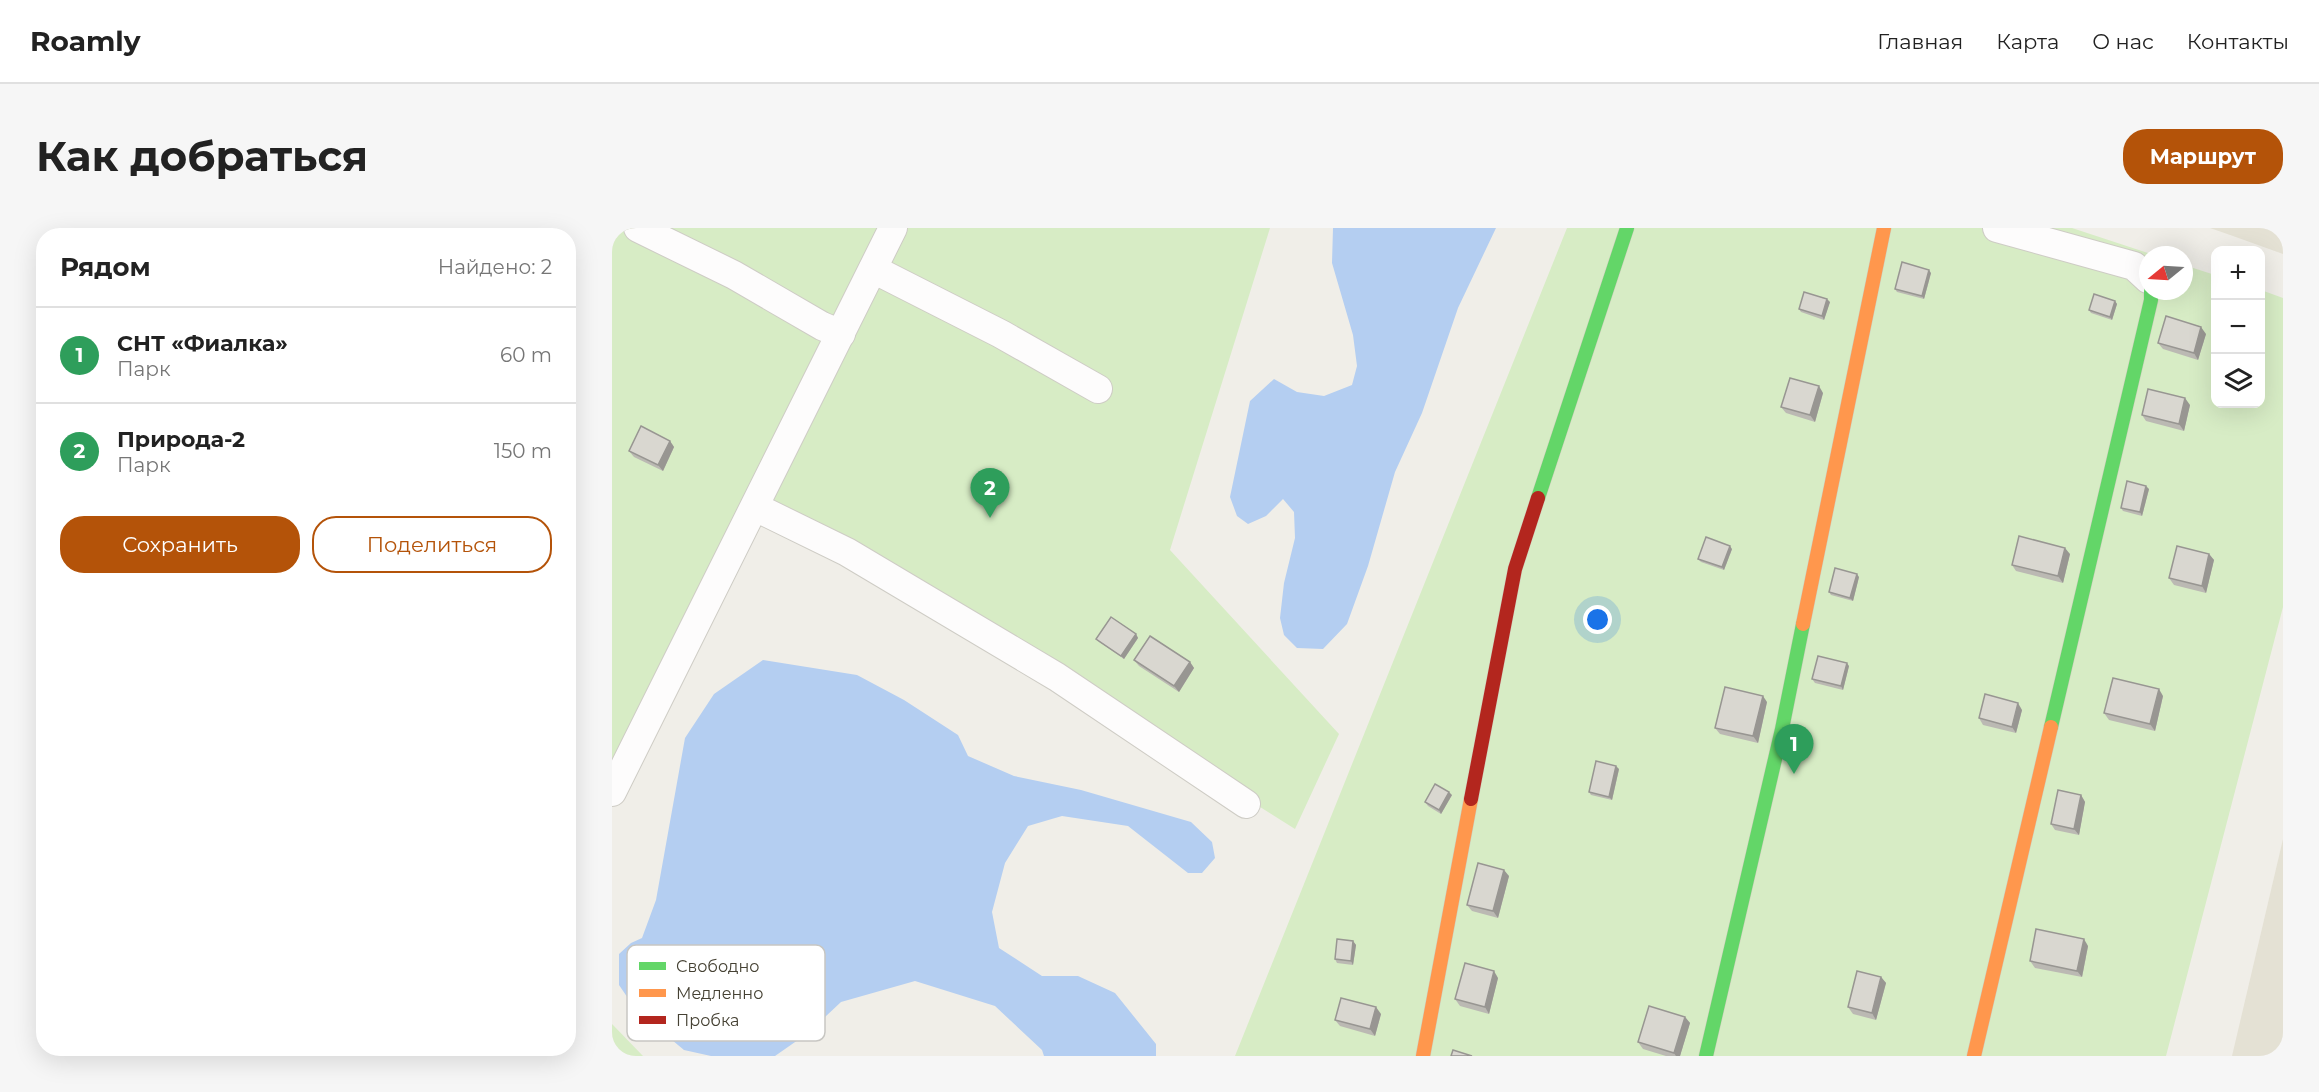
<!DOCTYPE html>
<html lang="ru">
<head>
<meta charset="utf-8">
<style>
  body { margin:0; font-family:Montserrat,sans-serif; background:#f6f6f6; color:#222 }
  .controls { position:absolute; right:18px; top:18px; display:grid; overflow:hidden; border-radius:12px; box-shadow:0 6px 24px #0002 }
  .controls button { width:54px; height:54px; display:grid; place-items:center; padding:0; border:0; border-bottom:2px solid #e0e0e0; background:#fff; color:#222; font:30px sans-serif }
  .compass { position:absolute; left:1527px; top:18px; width:54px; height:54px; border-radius:50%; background:#fff; box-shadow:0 6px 24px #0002; rotate:252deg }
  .you { position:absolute; left:986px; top:392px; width:21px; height:21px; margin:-15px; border:4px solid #fff; border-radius:50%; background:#1a73e8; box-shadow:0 0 0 9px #1a73e833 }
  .badge { display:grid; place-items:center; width:39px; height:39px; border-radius:50%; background:#b45309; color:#fff; font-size:20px; font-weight:700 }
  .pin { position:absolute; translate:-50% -50px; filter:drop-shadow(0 2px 3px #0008) }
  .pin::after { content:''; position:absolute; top:32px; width:21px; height:18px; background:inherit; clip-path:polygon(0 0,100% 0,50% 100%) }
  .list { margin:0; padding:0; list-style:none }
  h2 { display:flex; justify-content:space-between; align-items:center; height:78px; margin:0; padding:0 24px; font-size:26px }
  h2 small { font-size:20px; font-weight:400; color:#767676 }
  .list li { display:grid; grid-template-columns:39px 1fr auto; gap:18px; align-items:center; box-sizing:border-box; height:96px; padding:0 24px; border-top:2px solid #e0e0e0 }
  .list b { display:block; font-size:22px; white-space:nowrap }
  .list p { margin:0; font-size:20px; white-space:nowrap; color:#767676 }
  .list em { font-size:20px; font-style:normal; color:#767676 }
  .actions { display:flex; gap:12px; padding:18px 24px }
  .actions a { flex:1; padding:14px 0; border:2px solid #b45309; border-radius:24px; text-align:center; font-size:21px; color:#b45309 }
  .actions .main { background:#b45309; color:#fff }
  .icon { flex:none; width:33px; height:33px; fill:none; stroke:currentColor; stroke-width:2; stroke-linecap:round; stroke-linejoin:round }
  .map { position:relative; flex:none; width:1671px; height:828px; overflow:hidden; border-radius:24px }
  header { display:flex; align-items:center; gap:36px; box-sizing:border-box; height:84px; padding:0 30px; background:#fff; border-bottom:2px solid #e0e0e0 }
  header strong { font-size:28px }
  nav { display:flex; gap:33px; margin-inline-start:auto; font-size:21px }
  .intro { display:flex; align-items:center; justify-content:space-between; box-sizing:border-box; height:144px; padding:0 36px }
  h1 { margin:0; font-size:42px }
  .button { padding:15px 27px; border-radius:24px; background:#b45309; color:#fff; font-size:21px; font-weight:700 }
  main { display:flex; gap:36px; padding:0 36px }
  aside { flex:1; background:#fff; border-radius:24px; box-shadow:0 6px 24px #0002 }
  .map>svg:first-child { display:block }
  .residential { fill:#e4e1d4 }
  .green { fill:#d7ecc5 }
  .water { fill:#b4cef1 }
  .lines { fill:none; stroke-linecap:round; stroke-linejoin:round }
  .street-casing { stroke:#ceccc5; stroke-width:30 }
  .fast-casing { stroke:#cfcdbe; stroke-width:15 }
  .slow-casing { stroke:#cfcdbe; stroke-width:15 }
  .jam-casing { stroke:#cfcdbe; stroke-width:15 }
  .street { stroke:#fdfcfc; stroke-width:28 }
  .fast { stroke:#63d668; stroke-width:14 }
  .slow { stroke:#ff974d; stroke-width:14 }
  .jam { stroke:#b3261e; stroke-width:14 }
  .wall { fill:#bbb9b3 }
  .shaded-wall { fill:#989692 }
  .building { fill:#d9d7d0; stroke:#989692; stroke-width:1.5 }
  .key { fill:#fff; stroke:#c7c6c2; stroke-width:1.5 }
  .key-label { font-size:16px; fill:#454133 }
</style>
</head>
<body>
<header>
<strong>Roamly</strong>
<nav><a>Главная</a><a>Карта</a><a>О нас</a><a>Контакты</a></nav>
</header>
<div class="intro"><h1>Как добраться</h1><a class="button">Маршрут</a></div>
<main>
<aside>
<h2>Рядом<small>Найдено: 2</small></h2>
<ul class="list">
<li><span class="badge" style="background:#2e9e5b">1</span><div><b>СНТ «Фиалка»</b><p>Парк</p></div><em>60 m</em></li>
<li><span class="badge" style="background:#2e9e5b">2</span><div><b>Природа-2</b><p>Парк</p></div><em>150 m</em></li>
</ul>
<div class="actions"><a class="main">Сохранить</a><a>Поделиться</a></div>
</aside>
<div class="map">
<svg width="1671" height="828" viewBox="0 0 1671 828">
  <rect width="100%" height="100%" fill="#f0eee8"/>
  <g class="residential">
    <polygon points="1598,0 1671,0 1671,26 1621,8"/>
    <polygon points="1671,611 1671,828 1620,828"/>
  </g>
  <g class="green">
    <polygon points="0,0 658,0 558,322 727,506 683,601 139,258 0,536"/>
    <polygon points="955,0 1460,0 1542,27 1536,27 1536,63 1572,63 1572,37 1603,47 1604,176 1648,176 1649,62 1671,70 1671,379 1554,828 623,828"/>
    <polygon points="0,796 31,828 0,828"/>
  </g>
  <g class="water">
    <polygon points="721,0 884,0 846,80 810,185 783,244 756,338 735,396 711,421 685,420 672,407 668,390 672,355 683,310 682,284 671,271 654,288 636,296 625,288 618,269 638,173 662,151 685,164 712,168 740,157 745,138 741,107 720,35"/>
    <polygon points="151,432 245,447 292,472 346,507 356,528 402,548 469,562 579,594 600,614 603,630 590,645 576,645 516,598 450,588 416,598 393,635 380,684 387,720 430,748 466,748 503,765 544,816 544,828 432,828 430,822 383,778 303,753 229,774 196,805 163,828 99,828 72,822 24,782 7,757 7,726 19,715 30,710 44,672 73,510 102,466"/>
  </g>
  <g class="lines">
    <g class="street-casing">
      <g id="street">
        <polyline points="26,0 122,47 210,98 229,106"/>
        <polyline points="1385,0 1522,38 1536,51"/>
        <polyline points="261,41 389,106 486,161"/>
        <polyline points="143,279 235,324 445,449 634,576"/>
        <polyline points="0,564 281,0"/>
      </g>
    </g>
    <g class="fast-casing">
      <g id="fast">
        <polyline points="926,270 1015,0"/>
        <polyline points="1439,499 1539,72 1539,63"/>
        <polyline points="1094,828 1170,501 1191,396"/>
      </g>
    </g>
    <g class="slow-casing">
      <g id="slow">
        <polyline points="1191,396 1272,0"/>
        <polyline points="811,828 859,571"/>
        <polyline points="1362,828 1439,499"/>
      </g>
    </g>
    <g class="jam-casing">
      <polyline id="jam" points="859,571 903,341 926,270"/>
    </g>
    <use href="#street" class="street"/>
    <use href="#fast" class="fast"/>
    <use href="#slow" class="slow"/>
    <use href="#jam" class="jam"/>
  </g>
  <g class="wall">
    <polygon points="1319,45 1312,71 1285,64 1283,61"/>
    <polygon points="1503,73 1505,76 1500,92 1479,85 1477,82"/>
    <polygon points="1218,74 1212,92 1189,84 1187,81"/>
    <polygon points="1594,106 1586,132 1551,121 1546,115"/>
    <polygon points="1211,165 1203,194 1174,185 1169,179"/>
    <polygon points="1578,177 1572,203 1534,193 1530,187"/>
    <polygon points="58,213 62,219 51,243 22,229 17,223"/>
    <polygon points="1537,261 1530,288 1511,283 1509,280"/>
    <polygon points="1120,321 1112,342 1089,334 1086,331"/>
    <polygon points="1458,326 1451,355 1404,343 1400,337"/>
    <polygon points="1597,326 1602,332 1594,365 1562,357 1557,350"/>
    <polygon points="1247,349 1241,373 1219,367 1217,364"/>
    <polygon points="524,406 526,410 512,431 487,414 484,411"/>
    <polygon points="522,432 578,434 582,440 567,464 527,438"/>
    <polygon points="1237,438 1231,462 1203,455 1200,451"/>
    <polygon points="1551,468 1543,503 1497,492 1492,485"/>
    <polygon points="1155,474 1146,515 1108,506 1103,500"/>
    <polygon points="1410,482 1404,505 1371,497 1367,490"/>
    <polygon points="1007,541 1000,572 979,567 977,564"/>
    <polygon points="840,567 829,586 816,578 813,574"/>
    <polygon points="1469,567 1473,574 1467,607 1443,602 1439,596"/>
    <polygon points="897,648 886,690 860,683 855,677"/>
    <polygon points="741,713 744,717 741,737 725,735 723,731"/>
    <polygon points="1476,718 1470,749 1423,740 1418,733"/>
    <polygon points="1269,749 1274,755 1264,792 1241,786 1236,779"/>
    <polygon points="886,750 877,786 848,778 843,771"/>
    <polygon points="769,786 763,808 728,798 723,792"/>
    <polygon points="1073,789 1078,795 1068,828 1054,828 1031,821 1026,814"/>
  </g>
  <g class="shaded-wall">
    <polygon points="1317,42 1319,45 1312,71 1310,68"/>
    <polygon points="1215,71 1218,74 1212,92 1210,88"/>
    <polygon points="1503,73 1505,76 1500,92 1498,89"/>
    <polygon points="1589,99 1594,106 1586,132 1582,125"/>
    <polygon points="1207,158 1211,165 1203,194 1198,187"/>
    <polygon points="1573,170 1578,177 1572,203 1567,196"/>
    <polygon points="58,213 62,219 51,243 46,237"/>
    <polygon points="1534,258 1537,261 1530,288 1528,284"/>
    <polygon points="1118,318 1120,321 1112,342 1110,339"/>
    <polygon points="1453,320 1458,326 1451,355 1446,348"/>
    <polygon points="1597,326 1602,332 1594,365 1590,358"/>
    <polygon points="1245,346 1247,349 1241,373 1238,370"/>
    <polygon points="524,406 526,410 512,431 509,428"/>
    <polygon points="578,434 582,440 567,464 562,458"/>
    <polygon points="1235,435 1237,438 1231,462 1229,458"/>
    <polygon points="1547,461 1551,468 1543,503 1538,496"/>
    <polygon points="1151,468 1155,474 1146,515 1141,508"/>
    <polygon points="1406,475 1410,482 1404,505 1400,499"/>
    <polygon points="1004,538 1007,541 1000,572 997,569"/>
    <polygon points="837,564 840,567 829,586 827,582"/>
    <polygon points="1469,567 1473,574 1467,607 1462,601"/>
    <polygon points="892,642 897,648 886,690 881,683"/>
    <polygon points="1472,711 1476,718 1470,749 1465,743"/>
    <polygon points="741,713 744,717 741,737 739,733"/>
    <polygon points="882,743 886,750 877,786 873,779"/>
    <polygon points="1269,749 1274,755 1264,792 1260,785"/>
    <polygon points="764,779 769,786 763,808 758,801"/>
    <polygon points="1073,789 1078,795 1068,828 1064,828 1062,825"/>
  </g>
  <g class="building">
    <polygon points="1290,34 1317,42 1310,68 1283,61"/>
    <polygon points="1192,64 1215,71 1210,88 1187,81"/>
    <polygon points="1482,66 1503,73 1498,89 1477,82"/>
    <polygon points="1554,88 1589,99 1582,125 1546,115"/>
    <polygon points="1178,150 1207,158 1198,187 1169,179"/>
    <polygon points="1536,161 1573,170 1567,196 1530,187"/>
    <polygon points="29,198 58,213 46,237 17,223"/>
    <polygon points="1515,253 1534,258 1528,284 1509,280"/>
    <polygon points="1407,308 1453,320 1446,348 1400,337"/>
    <polygon points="1094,309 1118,318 1110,339 1086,331"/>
    <polygon points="1565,318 1597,326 1590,358 1557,350"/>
    <polygon points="1223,340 1245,346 1238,370 1217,364"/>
    <polygon points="499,389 524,406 509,428 484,411"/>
    <polygon points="538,408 578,434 562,458 522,432"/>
    <polygon points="1206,428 1235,435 1229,458 1200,451"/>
    <polygon points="1501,450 1547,461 1538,496 1492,485"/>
    <polygon points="1113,459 1151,468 1141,508 1103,500"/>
    <polygon points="1373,466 1406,475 1400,499 1367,490"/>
    <polygon points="984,533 1004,538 997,569 977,564"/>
    <polygon points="823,556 837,564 827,582 813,574"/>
    <polygon points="1446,562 1469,567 1462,601 1439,596"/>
    <polygon points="866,635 892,642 881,683 855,677"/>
    <polygon points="1424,701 1472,711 1465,743 1418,733"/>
    <polygon points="725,711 741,713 739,733 723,731"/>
    <polygon points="853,735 882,743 873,779 843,771"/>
    <polygon points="1245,743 1269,749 1260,785 1236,779"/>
    <polygon points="729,770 764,779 758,801 723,792"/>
    <polygon points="1037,778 1073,789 1062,825 1026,814"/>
    <polygon points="841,822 860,828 839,828"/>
  </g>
  <rect x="15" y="717" width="198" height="96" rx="9" class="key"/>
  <rect x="27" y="734" width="27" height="8" fill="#63d668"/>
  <rect x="27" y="761" width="27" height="8" fill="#ff974d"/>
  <rect x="27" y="788" width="27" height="8" fill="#b3261e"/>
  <g class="key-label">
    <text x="64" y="744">Свободно</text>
    <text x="64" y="771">Медленно</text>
    <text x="64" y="798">Пробка</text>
  </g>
</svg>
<div class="controls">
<button>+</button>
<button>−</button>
<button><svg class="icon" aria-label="layers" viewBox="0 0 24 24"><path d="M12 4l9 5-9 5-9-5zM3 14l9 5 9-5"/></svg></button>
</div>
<svg class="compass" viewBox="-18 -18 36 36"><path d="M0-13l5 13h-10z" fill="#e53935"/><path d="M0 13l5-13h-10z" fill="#767676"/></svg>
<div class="you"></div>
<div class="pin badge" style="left:1182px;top:546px;background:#2e9e5b">1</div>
<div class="pin badge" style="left:378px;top:290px;background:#2e9e5b">2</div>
</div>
</main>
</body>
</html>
